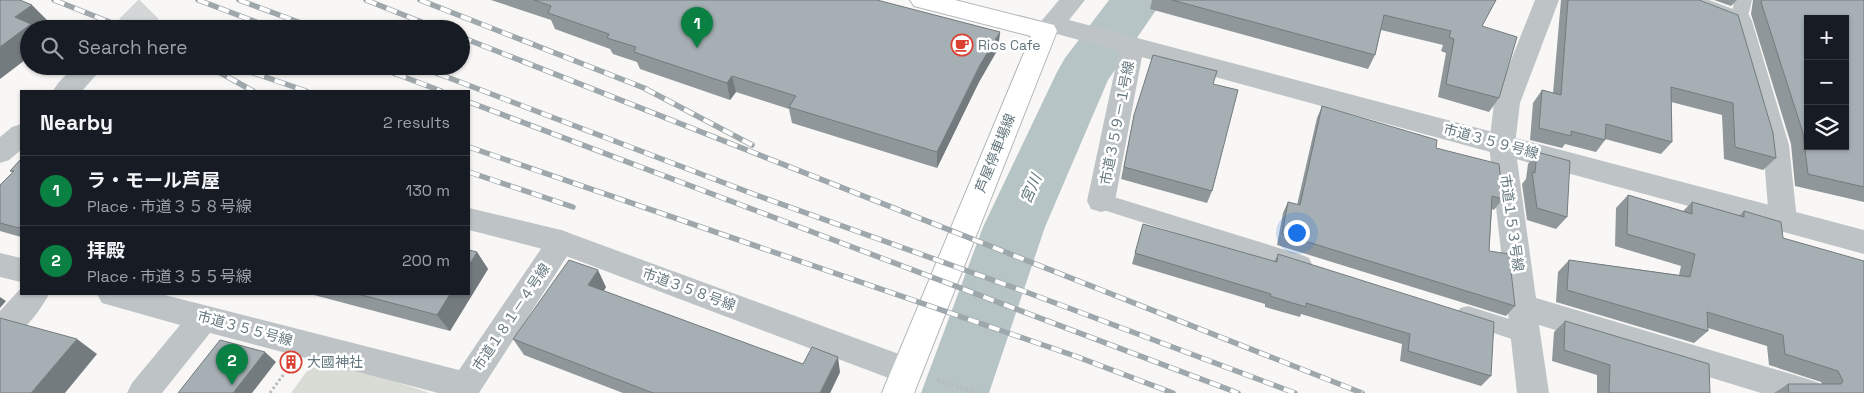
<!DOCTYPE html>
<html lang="en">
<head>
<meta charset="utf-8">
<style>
  body { margin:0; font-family:"Space Grotesk","Noto Sans JP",sans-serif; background:#242831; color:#f1f3f6 }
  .controls { position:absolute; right:15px; top:15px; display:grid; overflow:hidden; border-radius:0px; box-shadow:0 1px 4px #0004 }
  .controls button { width:45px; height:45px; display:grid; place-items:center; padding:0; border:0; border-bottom:1px solid #363941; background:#171b24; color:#f1f3f6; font:25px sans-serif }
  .you { position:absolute; left:1296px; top:232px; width:18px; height:18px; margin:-12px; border:4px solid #fff; border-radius:50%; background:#1a73e8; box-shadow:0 0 0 8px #1a73e833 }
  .badge { display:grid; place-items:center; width:32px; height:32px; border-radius:50%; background:#0b8043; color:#fff; font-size:16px; font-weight:700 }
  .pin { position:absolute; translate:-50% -41px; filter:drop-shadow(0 1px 2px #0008) }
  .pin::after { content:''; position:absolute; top:26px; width:18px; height:15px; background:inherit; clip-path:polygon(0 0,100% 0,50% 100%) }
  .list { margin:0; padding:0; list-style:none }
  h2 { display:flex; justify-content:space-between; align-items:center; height:65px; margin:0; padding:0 20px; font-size:21px }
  h2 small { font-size:16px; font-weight:400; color:#9ea1a6 }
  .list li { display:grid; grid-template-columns:32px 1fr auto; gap:15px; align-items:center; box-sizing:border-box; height:70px; padding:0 20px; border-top:1px solid #363941 }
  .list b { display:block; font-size:19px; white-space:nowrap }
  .list p { margin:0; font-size:16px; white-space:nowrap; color:#9ea1a6 }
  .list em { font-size:16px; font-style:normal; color:#9ea1a6 }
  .icon { flex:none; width:28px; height:28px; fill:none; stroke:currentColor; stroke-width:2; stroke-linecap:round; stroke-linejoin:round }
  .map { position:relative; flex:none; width:1864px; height:393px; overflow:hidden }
  .search { position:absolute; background:#171b24; box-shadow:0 1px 4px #0004; left:20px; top:20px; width:450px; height:55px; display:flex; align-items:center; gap:12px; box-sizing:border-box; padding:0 18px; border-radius:28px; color:#9ea1a6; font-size:19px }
  .panel { position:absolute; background:#171b24; box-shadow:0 1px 4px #0004; left:20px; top:90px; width:450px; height:205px; border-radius:0px }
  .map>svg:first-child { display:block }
  .green { fill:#d8dcd4 }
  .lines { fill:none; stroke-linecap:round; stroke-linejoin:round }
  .river { fill:#b6c4c6; fill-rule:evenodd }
  .tertiary-tunnel { stroke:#d3d7d7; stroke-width:28; stroke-dasharray:28 14; stroke-linecap:butt }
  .primary-casing { stroke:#b2b8bb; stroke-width:2 }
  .path { stroke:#b7bbbd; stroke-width:3; stroke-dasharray:2.5 2.5; stroke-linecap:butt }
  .service { fill:#bec4c6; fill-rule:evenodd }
  .minor { fill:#bec4c6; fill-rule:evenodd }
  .tertiary { fill:#bec4c6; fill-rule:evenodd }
  .primary { fill:#fff; fill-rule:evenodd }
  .rail-casing { stroke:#9ea7ab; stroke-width:5.5 }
  .rail { stroke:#fff; stroke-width:4; stroke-dasharray:11; stroke-linecap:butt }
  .wall { fill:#8f979b }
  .shaded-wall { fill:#747b7e }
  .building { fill:#a6b0b4; stroke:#747b7e; fill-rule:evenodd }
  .labels { text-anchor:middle; stroke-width:5; stroke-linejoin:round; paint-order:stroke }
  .poi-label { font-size:14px; fill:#64777e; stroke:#fff; text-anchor:start }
  .street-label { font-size:14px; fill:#64777e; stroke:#fff }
  .water-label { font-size:15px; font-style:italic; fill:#5f7679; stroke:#fff }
</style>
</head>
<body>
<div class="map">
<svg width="1864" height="393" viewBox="0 0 1864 393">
  <rect width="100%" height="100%" fill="#f8f7f5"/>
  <polygon class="green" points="318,356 427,392 428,393 291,393"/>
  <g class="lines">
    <polygon class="river" points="1109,0 1163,0 1108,80 1045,227 989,393 921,393 983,227 1057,72 1065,58"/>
    <polyline class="tertiary-tunnel" points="129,29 158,0"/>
    <g class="primary-casing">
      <polygon id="primary" points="910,0 955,0 1054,25 1057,31 914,393 882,393 1031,36 914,6"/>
    </g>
    <g class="path">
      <polyline points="937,380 977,393"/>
      <polyline points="270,393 284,374"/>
    </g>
    <g class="service">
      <polygon points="1734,0 1752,0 1746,25 1740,27 1734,25 1731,21"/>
      <polygon points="1101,193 1302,255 1309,258 1312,264 1309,270 1302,273 1094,207 1091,201 1094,195"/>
      <polygon points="1468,306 1535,327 1538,334 1535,341 1527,344 1460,322 1457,315 1460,308"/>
    </g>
    <g class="minor">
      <polygon points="1535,0 1559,0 1520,103 1515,145 1536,298 1808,379 1819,383 1824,393 1761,393 1539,325 1549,393 1517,393 1489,145 1494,103"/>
      <polygon points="1673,0 1709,0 1749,15 1752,21 1789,145 1797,220 1793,228 1783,231 1773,228 1769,220 1763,145 1729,26 1677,6"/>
      <polygon points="1132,37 1141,40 1144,46 1115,201 1111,209 1101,212 1091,209 1087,201 1120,46 1123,40"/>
      <polygon points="561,230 571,234 575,242 571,250 479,393 438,393 210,333 162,393 127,393 132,383 180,325 102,303 97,294 161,294 459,370 551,234"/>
      <polygon points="0,253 21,258 21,282 0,277"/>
      <path d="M21,288v6h28c-9,18 -30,44 -49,51v-34z"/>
    </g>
    <g class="tertiary">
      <polygon points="1059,0 1085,0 1069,20 1864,230 1864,254 1057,34 1045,40 1036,37 1033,31"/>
      <path d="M85,66l7,2 4,7 -14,16h-29c6,-11 19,-24 32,-25z"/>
      <polygon points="21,124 21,150 9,160 0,163 0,137 12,127"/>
      <polygon points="469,208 561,230 918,361 922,371 918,381 907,385 558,253 469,230"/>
    </g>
    <use href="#primary" class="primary"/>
    <g class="rail-casing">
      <g id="rail">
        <polyline points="54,0 127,29"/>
        <polyline points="198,0 275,29"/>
        <polyline points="239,0 317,29"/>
        <polyline points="366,0 439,29"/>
        <polyline points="420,0 644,88 752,145"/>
        <polyline points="461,37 1362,393"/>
        <polyline points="208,66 253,91"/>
        <polyline points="233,66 306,91"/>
        <polyline points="375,66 441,91"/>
        <polyline points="418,66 756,195 1026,292 1295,393"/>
        <polyline points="469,102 1238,393"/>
        <polyline points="469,147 1075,356 1173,393"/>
        <polyline points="469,172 573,207"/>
      </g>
    </g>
    <use href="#rail" class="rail"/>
  </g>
  <g class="wall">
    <polygon points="491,0 877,0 1000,32 998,49 979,82 937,168 792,123 789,109 736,92 730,100 640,69 637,62 613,54 610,49 555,29 551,20"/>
    <polygon points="1152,0 1496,0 1482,26 1499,98 1489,112 1438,97 1446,53 1441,51 1443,45 1381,30 1375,55 1368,69 1150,9"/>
    <polygon points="1561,0 1699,0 1776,158 1763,170 1724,159 1722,115 1671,102 1672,142 1661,154 1605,139 1605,140 1596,152 1565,144 1562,148 1530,140 1533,103 1542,90 1553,93"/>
    <polygon points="1714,0 1737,0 1731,6"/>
    <polygon points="1753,0 1864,0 1864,202 1795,186 1791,144 1751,14"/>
    <polygon points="1213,84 1212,191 1207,203 1121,179 1134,115"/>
    <polygon points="1322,106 1436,148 1503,199 1494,210 1492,209 1489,251 1515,306 1506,316 1277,245 1283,213 1288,202 1297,205 1317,118"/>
    <polygon points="1537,152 1567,217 1556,229 1527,220 1522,184 1526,179 1528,164"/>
    <polygon points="21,159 21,237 0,231 0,185 13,173 10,171"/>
    <polygon points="1628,195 1683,211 1692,202 1739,216 1744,211 1783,238 1864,393 1774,393 1788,384 1822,384 1821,382 1769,365 1767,346 1708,328 1708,331 1694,343 1556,302 1558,272 1569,260 1679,275 1681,266 1615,246 1616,208"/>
    <polygon points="1143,224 1274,262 1278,254 1491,376 1481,386 1400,361 1402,344 1301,314 1300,317 1265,307 1265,304 1132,264"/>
    <polygon points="477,252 488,269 450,331 310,294 469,294"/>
    <polygon points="606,287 604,291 803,364 840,372 830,393 623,393 524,355 513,339"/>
    <polygon points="1565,321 1710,393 1597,393 1597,375 1552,361 1554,332"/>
  </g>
  <g class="shaded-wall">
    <polygon points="32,5 50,23 42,29 29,29 29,57 0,79 0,47 15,17"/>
    <polygon points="1000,32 998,49 979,82 937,168 937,152 980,65"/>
    <polygon points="732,76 736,92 730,100 727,83"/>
    <polygon points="477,252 488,269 450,331 437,315 450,294 469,294 469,265"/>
    <polygon points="598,270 606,287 596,302 588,285"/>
    <polygon points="0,297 6,301 0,308"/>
    <polygon points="77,339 97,354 65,393 31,393"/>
    <polygon points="265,352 276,362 252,393 233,393"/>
    <polygon points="838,357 840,372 830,393 820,393"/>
  </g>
  <g class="building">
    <polygon points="0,0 20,0 32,5 15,17 31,24 0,47"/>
    <polygon points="534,0 877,0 1000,32 980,65 937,152 789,107 796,96 732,76 727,83 634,52 636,47 607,38 609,34 548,13 551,6"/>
    <polygon points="1172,0 1496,0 1482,26 1517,37 1499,98 1446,84 1454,39 1449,37 1451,31 1384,15 1375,55"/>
    <polygon points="1568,0 1699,0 1738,15 1773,133 1776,158 1735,147 1733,103 1671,87 1672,142 1606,124 1605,140 1571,131 1571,136 1539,128 1542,90 1561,95"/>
    <path d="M1762,0h102v187l-56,-13 -5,-41 -42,-131zM1808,19h37v127h-37z"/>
    <polygon points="1153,55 1217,71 1213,84 1238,90 1212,191 1124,167 1134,115"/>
    <polygon points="1322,106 1437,140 1436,148 1499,164 1503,199 1492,196 1489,251 1509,254 1515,306 1282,234 1288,202 1300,205"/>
    <polygon points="1537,152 1570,161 1567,217 1537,208 1532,172 1535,173"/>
    <polygon points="21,159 21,225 19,228 0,223 0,185 14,171 10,171"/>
    <polygon points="1628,195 1692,214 1692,202 1744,217 1744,211 1781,222 1783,238 1864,261 1864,393 1789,393 1788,384 1841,384 1843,381 1838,371 1785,354 1783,335 1707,312 1708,331 1567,290 1569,260 1690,277 1695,254 1627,234"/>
    <polygon points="1143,224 1277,262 1278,254 1494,322 1491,376 1408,351 1410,334 1306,303 1306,307 1270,296 1271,294 1135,253"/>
    <polygon points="469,250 477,252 469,265"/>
    <polygon points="569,260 598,270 588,285 803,364 812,347 838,357 820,393 653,393 513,339"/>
    <polygon points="358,294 450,294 437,315"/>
    <polygon points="0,318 77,339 31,393 0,393"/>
    <polygon points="1565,321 1709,364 1710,393 1609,393 1610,365 1564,350"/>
    <polygon points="220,340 265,352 233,393 178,393"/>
  </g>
  <defs>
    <g id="cafe-ring" transform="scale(1.125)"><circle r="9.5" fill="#fff" stroke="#da4133" stroke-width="1.5"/><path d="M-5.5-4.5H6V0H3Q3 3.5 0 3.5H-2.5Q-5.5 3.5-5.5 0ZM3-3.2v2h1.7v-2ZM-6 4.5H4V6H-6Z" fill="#da4133"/></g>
    <g id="building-ring" transform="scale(1.125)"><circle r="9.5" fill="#fff" stroke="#da4133" stroke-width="1.5"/><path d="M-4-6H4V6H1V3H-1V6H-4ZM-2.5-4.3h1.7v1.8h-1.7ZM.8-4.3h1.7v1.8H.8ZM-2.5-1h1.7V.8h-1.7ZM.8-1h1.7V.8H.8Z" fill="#da4133"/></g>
  </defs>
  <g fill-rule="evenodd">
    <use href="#cafe-ring" x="962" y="45"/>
    <use href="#building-ring" x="291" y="362"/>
  </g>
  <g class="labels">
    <g class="poi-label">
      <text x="978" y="50">Rios Cafe</text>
      <text x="307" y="367">大國神社</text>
    </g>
    <g class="street-label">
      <text transform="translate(1117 123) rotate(-79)" y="5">市道３５９－１号線</text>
      <text transform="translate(1491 141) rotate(15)" y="5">市道３５９号線</text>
      <text transform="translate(995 153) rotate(-68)" y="5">芦屋停車場線</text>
      <text transform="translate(1512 223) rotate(82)" y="5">市道１５３号線</text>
      <text transform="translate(689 289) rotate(20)" y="5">市道３５８号線</text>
      <text transform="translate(511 317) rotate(-56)" y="5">市道１８１－４号線</text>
      <text transform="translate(245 328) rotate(15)" y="5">市道３５５号線</text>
    </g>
    <g class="water-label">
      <text transform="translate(1031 189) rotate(-66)" y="5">宮川</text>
    </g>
  </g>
</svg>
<div class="controls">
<button>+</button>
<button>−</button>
<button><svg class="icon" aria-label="layers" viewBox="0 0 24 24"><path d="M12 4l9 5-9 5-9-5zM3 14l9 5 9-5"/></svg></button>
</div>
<div class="you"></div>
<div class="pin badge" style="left:697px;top:48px">1</div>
<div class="pin badge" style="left:232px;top:385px">2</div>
<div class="search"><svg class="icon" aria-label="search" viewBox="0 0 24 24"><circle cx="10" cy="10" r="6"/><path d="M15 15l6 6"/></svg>Search here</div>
<section class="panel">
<h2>Nearby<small>2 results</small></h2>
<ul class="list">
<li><span class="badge">1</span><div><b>ラ・モール芦屋</b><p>Place · 市道３５８号線</p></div><em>130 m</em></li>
<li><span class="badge">2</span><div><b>拝殿</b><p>Place · 市道３５５号線</p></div><em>200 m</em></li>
</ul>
</section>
</div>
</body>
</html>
